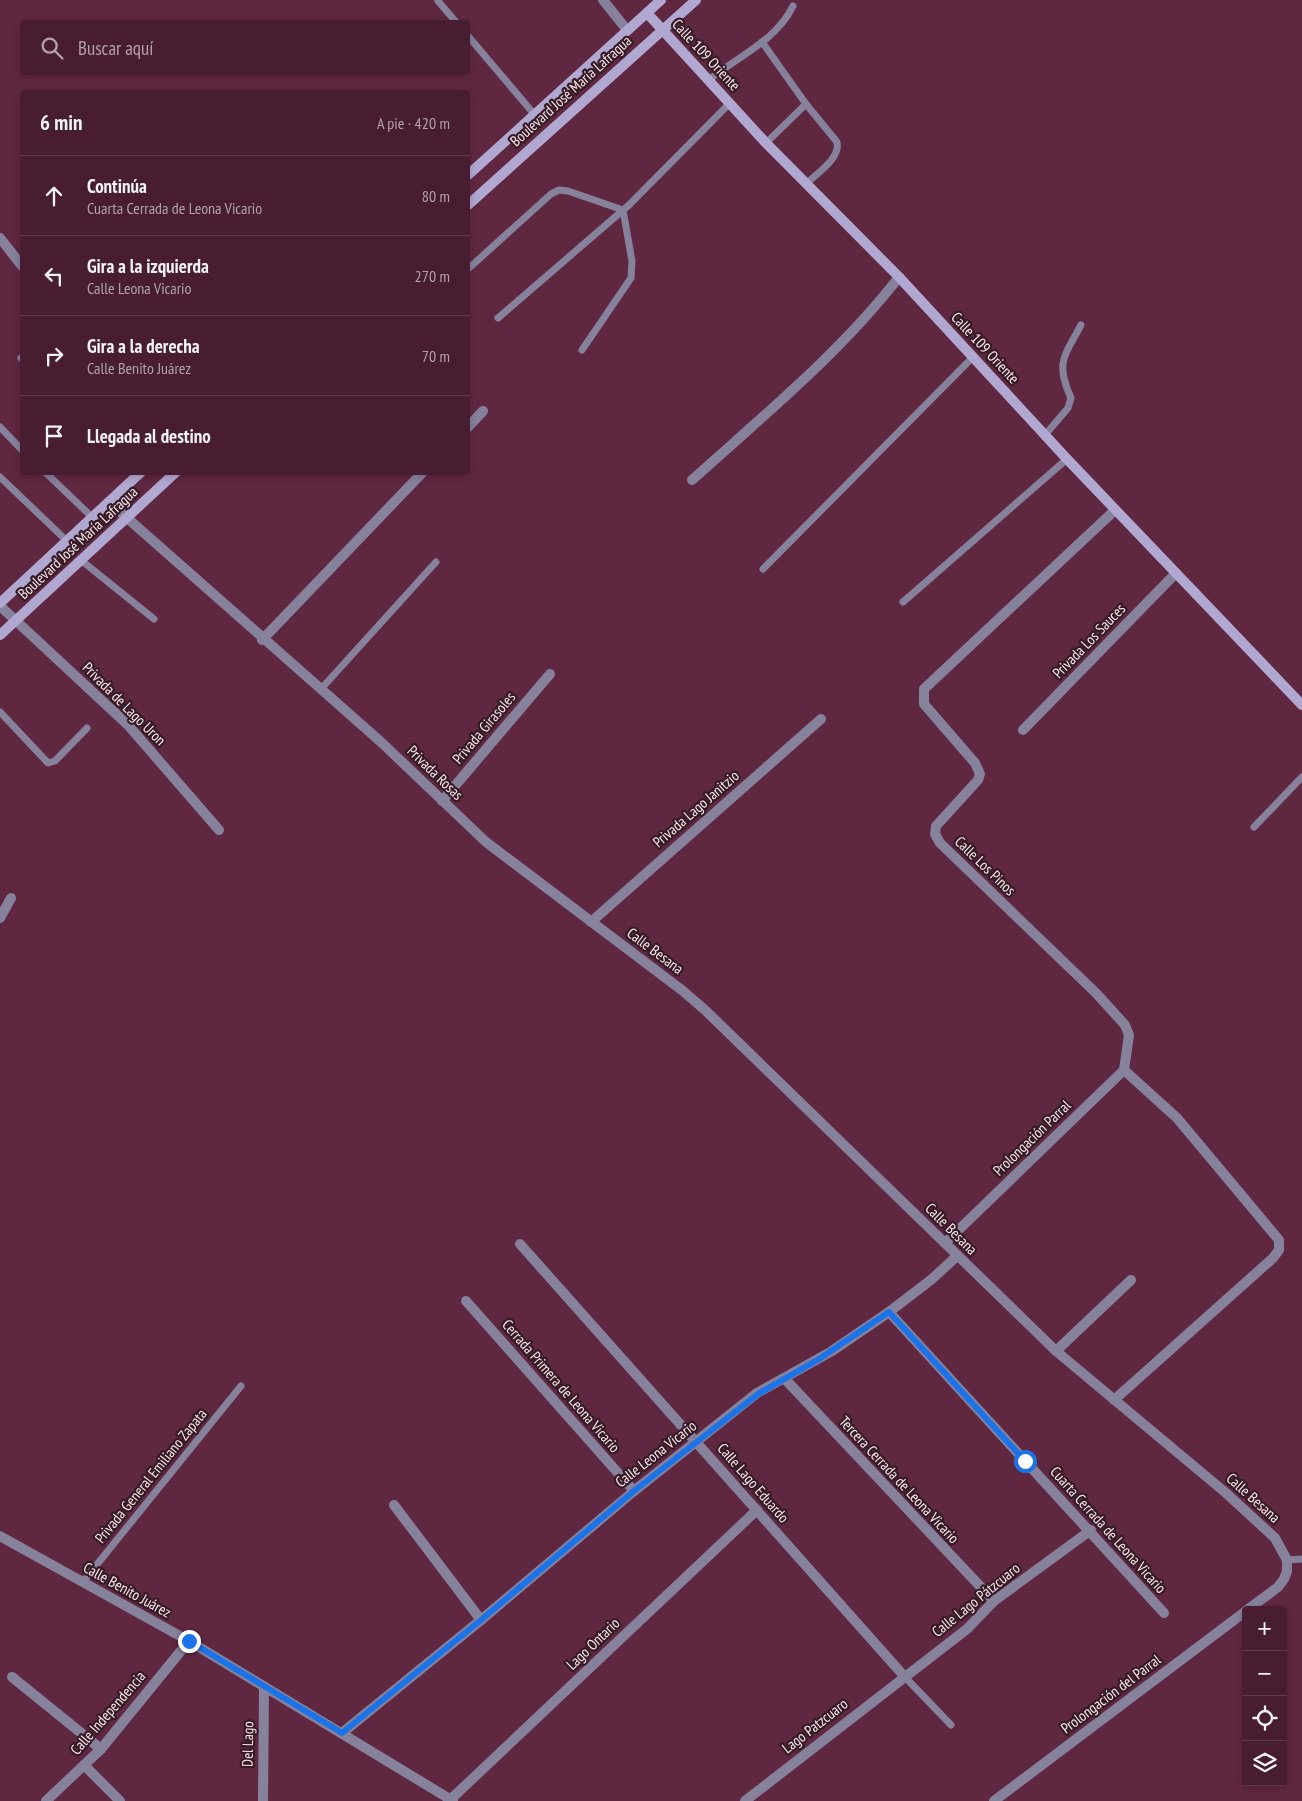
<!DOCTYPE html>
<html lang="es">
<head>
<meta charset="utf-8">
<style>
  body { margin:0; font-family:"PT Sans Narrow",sans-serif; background:#522a3d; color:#f1f3f6 }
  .controls { position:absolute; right:15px; bottom:15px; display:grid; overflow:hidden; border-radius:5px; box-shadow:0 2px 8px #0003 }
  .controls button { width:45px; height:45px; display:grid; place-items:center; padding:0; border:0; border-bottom:1px solid #603b4d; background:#481d31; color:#f1f3f6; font:25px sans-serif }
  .stop { position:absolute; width:15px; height:15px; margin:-11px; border:4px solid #1a73e8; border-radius:50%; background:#fff }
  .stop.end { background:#1a73e8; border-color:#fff; box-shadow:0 1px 5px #0008 }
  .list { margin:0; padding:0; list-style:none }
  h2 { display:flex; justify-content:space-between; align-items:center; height:65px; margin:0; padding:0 20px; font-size:21px }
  h2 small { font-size:16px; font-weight:400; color:#b1a2ab }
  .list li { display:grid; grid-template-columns:32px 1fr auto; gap:15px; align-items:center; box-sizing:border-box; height:80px; padding:0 20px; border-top:1px solid #603b4d }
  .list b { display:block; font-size:19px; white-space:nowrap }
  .list p { margin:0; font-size:16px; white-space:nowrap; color:#b1a2ab }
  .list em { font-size:16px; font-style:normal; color:#b1a2ab }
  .icon { flex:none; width:28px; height:28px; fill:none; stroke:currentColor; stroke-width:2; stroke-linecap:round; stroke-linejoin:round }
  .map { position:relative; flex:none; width:1302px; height:1801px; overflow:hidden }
  .search { position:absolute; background:#481d31; box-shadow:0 2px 8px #0003; left:20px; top:20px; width:450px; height:55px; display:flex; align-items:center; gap:12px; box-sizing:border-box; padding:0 18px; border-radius:5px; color:#b1a2ab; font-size:19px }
  .panel { position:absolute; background:#481d31; box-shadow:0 2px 8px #0003; left:20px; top:90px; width:450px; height:385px; border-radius:5px }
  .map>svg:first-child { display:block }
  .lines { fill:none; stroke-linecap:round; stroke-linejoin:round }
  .lane { stroke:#87829c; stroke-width:7 }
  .street { stroke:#87829c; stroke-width:10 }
  .secondary { stroke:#b0a8d1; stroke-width:10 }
  .route { stroke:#1a73e8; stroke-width:6 }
  .labels { text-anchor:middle; stroke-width:4.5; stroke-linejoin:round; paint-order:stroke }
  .street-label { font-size:15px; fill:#fce6ed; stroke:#351b26 }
</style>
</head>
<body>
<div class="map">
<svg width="1302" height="1801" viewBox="0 0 1302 1801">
  <rect width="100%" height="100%" fill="#602741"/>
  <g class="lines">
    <g class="lane">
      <polyline points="438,1 456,22"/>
      <polyline points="468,36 534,114"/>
      <polyline points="762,42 806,104 766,143"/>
      <path d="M709,80c28,-23 68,-40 84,-74"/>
      <path d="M806,104l31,38c4,16 -20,31 -31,42"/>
      <polyline points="468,269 551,194 559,190 568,191 623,210 632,261 631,278 582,350"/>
      <polyline points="498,318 629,205 730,103"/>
      <polyline points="21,358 22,359"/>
      <polyline points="0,427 22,450"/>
      <path d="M1045,435l23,-27 3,-10c-16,-36 -7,-41 10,-73"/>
      <polyline points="45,472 93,518"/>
      <polyline points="0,477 67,541"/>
      <polyline points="82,561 154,619"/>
      <polyline points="763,569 973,357"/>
      <polyline points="903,602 1067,459"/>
      <polyline points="321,689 436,562"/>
      <polyline points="0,712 48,763 55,761 87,728"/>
      <polyline points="1254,827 1302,777"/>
      <polyline points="1287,1560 1302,1559"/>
      <polyline points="82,1583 241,1386"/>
      <polyline points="904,1676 951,1725"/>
    </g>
    <g class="street">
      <polyline points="603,0 627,30"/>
      <polyline points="0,238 22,266"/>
      <polyline points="468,427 483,411"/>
      <path d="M692,480c71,-64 148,-127 207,-203"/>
      <polyline points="109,502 381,742 486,842 683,991 705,1010 1056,1351 1226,1493 1275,1538 1287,1560 1287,1571 1284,1579 1278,1587 1247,1610"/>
      <polyline points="0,606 128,725 219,830"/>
      <polyline points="262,640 423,472"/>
      <polyline points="1023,730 1176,573"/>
      <polyline points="442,801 550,674"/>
      <polyline points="0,918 11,898"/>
      <polyline points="591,922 821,719"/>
      <polyline points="945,1243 1124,1070 1129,1035 1125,1025 1096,993 940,843 935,834 936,826 978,780 980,774 975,763 924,704 924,689 1115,510"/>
      <polyline points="520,1244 904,1676"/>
      <polyline points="466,1301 634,1491"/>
      <polyline points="889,1312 1164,1613"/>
      <polyline points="1056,1351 1131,1280"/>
      <polyline points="784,1378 994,1601"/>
      <polyline points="1114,1400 1273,1258 1279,1250 1279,1240 1177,1118 1124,1070"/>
      <polyline points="394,1505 481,1620"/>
      <polyline points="0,1536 189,1641 453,1801"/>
      <polyline points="12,1677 101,1749"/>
      <polyline points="342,1733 481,1620 634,1491 757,1393 832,1351 889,1312 932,1279 957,1256"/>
      <polyline points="84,1765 120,1801"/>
      <polyline points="450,1800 757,1510"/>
      <polyline points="46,1801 101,1749 189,1641"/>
      <polyline points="263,1801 264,1687"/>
      <polyline points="745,1801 967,1629 994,1601 1091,1530"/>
      <polyline points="994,1801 1246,1611"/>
    </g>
    <g class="secondary">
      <polyline points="647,13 766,143 899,277 1067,459 1302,705"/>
      <polyline points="468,175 661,0"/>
      <polyline points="468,205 696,0"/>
      <polyline points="0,603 141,472"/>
      <polyline points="0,635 176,472"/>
    </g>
  </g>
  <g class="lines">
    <polyline class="route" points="189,1641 342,1733 481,1620 634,1491 758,1394 819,1359 889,1312 1025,1461"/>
  </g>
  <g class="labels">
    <g class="street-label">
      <text transform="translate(706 55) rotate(47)" y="5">Calle 109 Oriente</text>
      <text transform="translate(571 91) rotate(-42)" y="5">Boulevard José María Lafragua</text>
      <text transform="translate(985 348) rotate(47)" y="5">Calle 109 Oriente</text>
      <text transform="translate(78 543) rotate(-43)" y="5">Boulevard José María Lafragua</text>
      <text transform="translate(1089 641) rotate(-46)" y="5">Privada Los Sauces</text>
      <text transform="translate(124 704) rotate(45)" y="5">Privada de Lago Uron</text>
      <text transform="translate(484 728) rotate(-50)" y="5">Privada Girasoles</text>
      <text transform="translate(435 773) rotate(44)" y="5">Privada Rosas</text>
      <text transform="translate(696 809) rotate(-41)" y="5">Privada Lago Janitzio</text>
      <text transform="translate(985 866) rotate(44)" y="5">Calle Los Pinos</text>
      <text transform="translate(655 951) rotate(37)" y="5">Calle Besana</text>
      <text transform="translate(1032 1138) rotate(-44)" y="5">Prolongación Parral</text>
      <text transform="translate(951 1229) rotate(45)" y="5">Calle Besana</text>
      <text transform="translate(561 1386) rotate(49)" y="5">Cerrada Primera de Leona Vicario</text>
      <text transform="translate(656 1454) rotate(-38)" y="5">Calle Leona Vicario</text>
      <text transform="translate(151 1476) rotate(-51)" y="5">Privada General Emiliano Zapata</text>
      <text transform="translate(899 1480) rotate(47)" y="5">Tercera Cerrada de Leona Vicario</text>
      <text transform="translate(753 1483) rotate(49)" y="5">Calle Lago Eduardo</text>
      <text transform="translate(1253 1498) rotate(42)" y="5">Calle Besana</text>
      <text transform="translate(1108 1530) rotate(48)" y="5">Cuarta Cerrada de Leona Vicario</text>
      <text transform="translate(127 1590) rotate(29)" y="5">Calle Benito Juárez</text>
      <text transform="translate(976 1600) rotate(-39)" y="5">Calle Lago Pátzcuaro</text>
      <text transform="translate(593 1644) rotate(-44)" y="5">Lago Ontario</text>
      <text transform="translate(1111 1694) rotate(-37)" y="5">Prolongación del Parral</text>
      <text transform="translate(108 1713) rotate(-49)" y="5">Calle Independencia</text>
      <text transform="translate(815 1726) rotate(-38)" y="5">Lago Patzcuaro</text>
      <text transform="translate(248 1744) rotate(-89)" y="5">Del Lago</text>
    </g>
  </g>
</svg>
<div class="controls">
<button>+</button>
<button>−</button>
<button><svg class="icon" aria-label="locate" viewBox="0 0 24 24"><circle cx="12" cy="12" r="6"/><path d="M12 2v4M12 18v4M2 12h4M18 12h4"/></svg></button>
<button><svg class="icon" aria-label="layers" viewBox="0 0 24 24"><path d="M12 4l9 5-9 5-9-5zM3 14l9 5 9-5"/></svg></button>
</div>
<div class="stop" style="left:1025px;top:1461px"></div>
<div class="stop end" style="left:189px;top:1641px"></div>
<div class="search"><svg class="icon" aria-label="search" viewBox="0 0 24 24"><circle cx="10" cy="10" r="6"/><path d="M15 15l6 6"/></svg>Buscar aquí</div>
<section class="panel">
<h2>6 min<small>A pie · 420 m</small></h2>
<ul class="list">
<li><svg class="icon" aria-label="ahead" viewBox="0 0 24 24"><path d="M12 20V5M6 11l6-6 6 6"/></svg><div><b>Continúa</b><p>Cuarta Cerrada de Leona Vicario</p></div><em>80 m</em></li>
<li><svg class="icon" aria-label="left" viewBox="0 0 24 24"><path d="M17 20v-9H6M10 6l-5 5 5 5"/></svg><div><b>Gira a la izquierda</b><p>Calle Leona Vicario</p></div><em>270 m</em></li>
<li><svg class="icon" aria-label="right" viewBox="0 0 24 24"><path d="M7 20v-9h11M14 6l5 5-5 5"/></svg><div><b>Gira a la derecha</b><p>Calle Benito Juárez</p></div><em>70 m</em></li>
<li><svg class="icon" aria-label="arrive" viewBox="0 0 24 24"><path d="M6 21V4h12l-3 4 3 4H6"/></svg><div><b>Llegada al destino</b></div></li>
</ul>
</section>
</div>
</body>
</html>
